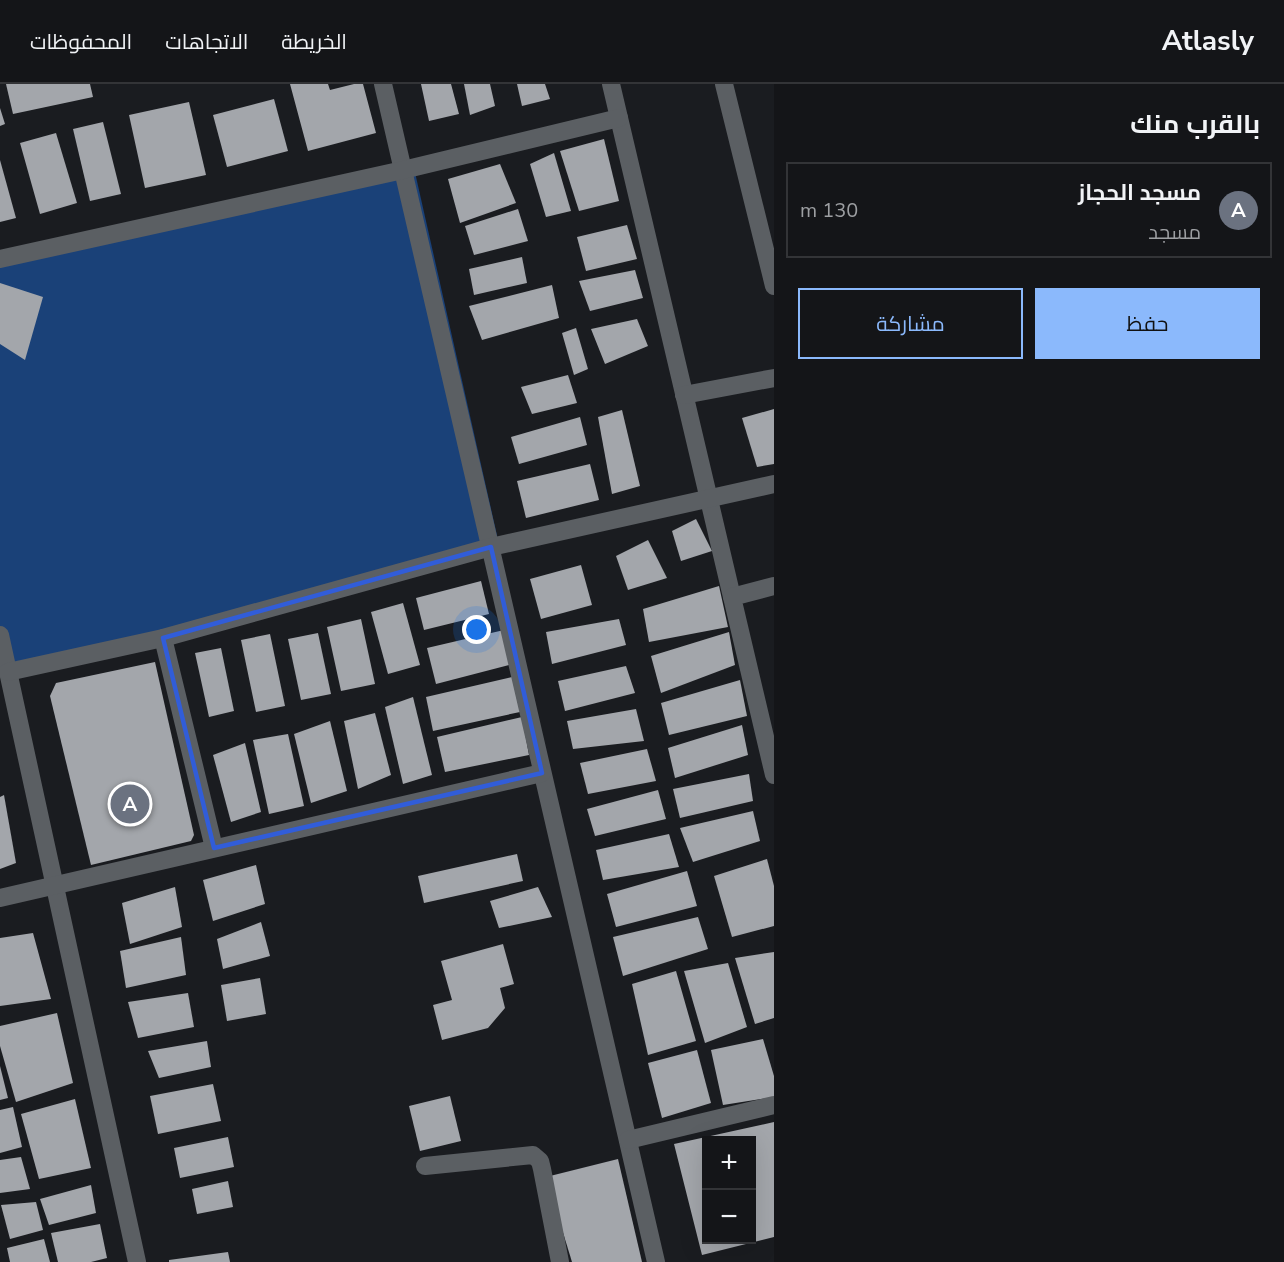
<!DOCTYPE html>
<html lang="ar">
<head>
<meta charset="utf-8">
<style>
  body { margin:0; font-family:"Nunito Sans",Cairo,sans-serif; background:#1d1e21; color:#f1f3f6; direction:rtl }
  .controls { position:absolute; right:18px; bottom:18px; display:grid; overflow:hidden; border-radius:0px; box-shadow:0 6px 24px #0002 }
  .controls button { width:54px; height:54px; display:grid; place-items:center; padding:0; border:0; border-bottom:2px solid #333437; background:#141518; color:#f1f3f6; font:30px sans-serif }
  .you { position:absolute; left:477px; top:546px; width:21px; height:21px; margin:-15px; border:4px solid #fff; border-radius:50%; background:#1a73e8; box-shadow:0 0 0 9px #1a73e833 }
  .badge { display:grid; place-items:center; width:39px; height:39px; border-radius:50%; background:#8bb9fc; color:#fff; font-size:20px; font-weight:700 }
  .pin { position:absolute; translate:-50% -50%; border:3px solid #fff; box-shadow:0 2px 6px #0006 }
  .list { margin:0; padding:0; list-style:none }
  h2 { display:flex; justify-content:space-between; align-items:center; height:78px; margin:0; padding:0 24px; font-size:26px }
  h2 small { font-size:20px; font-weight:400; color:#9d9fa2 }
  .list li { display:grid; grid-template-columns:39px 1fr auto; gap:18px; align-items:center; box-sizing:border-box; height:96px; margin:0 12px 12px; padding:0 12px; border:2px solid #333437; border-radius:0px }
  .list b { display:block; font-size:22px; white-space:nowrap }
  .list p { margin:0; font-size:20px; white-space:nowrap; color:#9d9fa2 }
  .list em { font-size:20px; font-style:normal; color:#9d9fa2 }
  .actions { display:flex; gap:12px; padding:18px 24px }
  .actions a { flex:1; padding:14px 0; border:2px solid #8bb9fc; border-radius:0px; text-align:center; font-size:21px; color:#8bb9fc }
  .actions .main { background:#8bb9fc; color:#111 }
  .map { position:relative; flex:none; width:774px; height:1178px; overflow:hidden; direction:ltr }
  header { display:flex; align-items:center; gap:36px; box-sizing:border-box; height:84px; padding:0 30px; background:#141518; border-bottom:2px solid #333437 }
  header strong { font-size:28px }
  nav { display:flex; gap:33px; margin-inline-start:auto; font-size:21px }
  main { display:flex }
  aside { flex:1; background:#141518 }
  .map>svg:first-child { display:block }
  .green { fill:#1a4178 }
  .building { fill:#a3a6ab; fill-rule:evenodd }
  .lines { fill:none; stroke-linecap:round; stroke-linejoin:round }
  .minor { stroke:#5b5f63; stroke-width:18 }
  .marked { fill:none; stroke:#315dd9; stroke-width:4.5; stroke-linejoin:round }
</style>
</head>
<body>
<header>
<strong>Atlasly</strong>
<nav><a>الخريطة</a><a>الاتجاهات</a><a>المحفوظات</a></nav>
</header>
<main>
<aside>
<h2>بالقرب منك<small></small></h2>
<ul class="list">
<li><span class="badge" style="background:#6b7280">A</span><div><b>مسجد الحجاز</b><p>مسجد</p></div><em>130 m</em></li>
</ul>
<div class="actions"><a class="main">حفظ</a><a>مشاركة</a></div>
</aside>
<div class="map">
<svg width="774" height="1178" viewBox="0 0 774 1178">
  <rect width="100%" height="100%" fill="#1a1c20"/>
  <polygon class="green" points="414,84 501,469 10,586 0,542 0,176"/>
  <g class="building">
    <polygon points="6,0 90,0 93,13 13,30"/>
    <polygon points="290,0 328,0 330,6 354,0 363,0 376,49 308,67"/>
    <polygon points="421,0 451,0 459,30 429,37"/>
    <polygon points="464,0 490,0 495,22 470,31"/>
    <polygon points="517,0 545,0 550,15 522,22"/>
    <polygon points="274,15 288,67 227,83 213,31"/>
    <polygon points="189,18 206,91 145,104 129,31"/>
    <polygon points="0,24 5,40 0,42"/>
    <polygon points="103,38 121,110 90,117 73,45"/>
    <polygon points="56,49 77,119 40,130 20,59"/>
    <polygon points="604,55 619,117 579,127 560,67"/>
    <polygon points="554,69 571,127 546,133 530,80"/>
    <polygon points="0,76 16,134 0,138"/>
    <polygon points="500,80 516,119 460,139 448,95"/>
    <polygon points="518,125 528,157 474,171 465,142"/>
    <polygon points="627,141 637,175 586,187 577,153"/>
    <polygon points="522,173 527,199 474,211 469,185"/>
    <polygon points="635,186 643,214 590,227 579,197"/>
    <polygon points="0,199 43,213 25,276 0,260"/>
    <polygon points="552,201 559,234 482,256 469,222"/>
    <polygon points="637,235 648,262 605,280 591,245"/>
    <polygon points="576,244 588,285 574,291 562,249"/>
    <polygon points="568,291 577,319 532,330 521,303"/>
    <polygon points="774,325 774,380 757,383 742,334"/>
    <polygon points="622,326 640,402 612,410 598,333"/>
    <polygon points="580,333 587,361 519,380 511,353"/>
    <polygon points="590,380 599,416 526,434 517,397"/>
    <polygon points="696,435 712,467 681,477 672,447"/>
    <polygon points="648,456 667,494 628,506 616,472"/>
    <polygon points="581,481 592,521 541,535 530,495"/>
    <polygon points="481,497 489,530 424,546 416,514"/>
    <polygon points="719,502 728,543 649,558 643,525"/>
    <polygon points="403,519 420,581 388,590 371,528"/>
    <polygon points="361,535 375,600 341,607 327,543"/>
    <polygon points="619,535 626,561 552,580 546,548"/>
    <polygon points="504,546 513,580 436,600 427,564"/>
    <polygon points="729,548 735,581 661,609 651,572"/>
    <polygon points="318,549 331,610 301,616 288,555"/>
    <polygon points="270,550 285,622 256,628 241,556"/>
    <polygon points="221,564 234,627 209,633 195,569"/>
    <polygon points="155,578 194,751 191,757 91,781 50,612 56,599"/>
    <polygon points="626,582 635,609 565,627 558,597"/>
    <polygon points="512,593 520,628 433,647 426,613"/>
    <polygon points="740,596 747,632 669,651 661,619"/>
    <polygon points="413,613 432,691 403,700 385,623"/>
    <polygon points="636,625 644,657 573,665 567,637"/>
    <polygon points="375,629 391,691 358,705 344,637"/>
    <polygon points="522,633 529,671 445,688 437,653"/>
    <polygon points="330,637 347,707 311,719 294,650"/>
    <polygon points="742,641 748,671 675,694 668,664"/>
    <polygon points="288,650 304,722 269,730 253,656"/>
    <polygon points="245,659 261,728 231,738 213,671"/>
    <polygon points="647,665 656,697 588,710 580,679"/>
    <polygon points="749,690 753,717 680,734 673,705"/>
    <polygon points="658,706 666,735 595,752 587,725"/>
    <polygon points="4,711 16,779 0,785 0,713"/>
    <polygon points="753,727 760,757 693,778 680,744"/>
    <polygon points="669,750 679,783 603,796 596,766"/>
    <polygon points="517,770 523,797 424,819 418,792"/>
    <polygon points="767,775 774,802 774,842 732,853 714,792"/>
    <polygon points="256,781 265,820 213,837 203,796"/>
    <polygon points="687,787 697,822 616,843 607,810"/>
    <polygon points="175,803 182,843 130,860 122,819"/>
    <polygon points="538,803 552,833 499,844 490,817"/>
    <polygon points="698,833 708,865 623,892 613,853"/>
    <polygon points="261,838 270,872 223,885 217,855"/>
    <polygon points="33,849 51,915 0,922 0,854"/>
    <polygon points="181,853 186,891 126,904 120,867"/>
    <polygon points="503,860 514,900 500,904 505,924 488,944 442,956 433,921 452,916 441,877"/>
    <polygon points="774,868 774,934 755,940 735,874"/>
    <polygon points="728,879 747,943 705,959 684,887"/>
    <polygon points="676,887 696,957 648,971 632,900"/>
    <polygon points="260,894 266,930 227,937 221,901"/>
    <polygon points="188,909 194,943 138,954 128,918"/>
    <polygon points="57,929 73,999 16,1018 0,962 0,942"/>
    <polygon points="763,955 774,992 774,1013 723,1021 711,966"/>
    <polygon points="207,957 211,983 159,994 148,967"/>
    <polygon points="697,966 711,1019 662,1034 648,979"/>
    <polygon points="0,982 8,1014 0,1016"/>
    <polygon points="213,1000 221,1037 158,1050 150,1012"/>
    <polygon points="450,1012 461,1057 420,1067 409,1022"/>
    <polygon points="75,1015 91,1084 39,1095 21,1030"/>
    <polygon points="13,1023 22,1063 0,1069 0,1026"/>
    <path d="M774,1038v115l-72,18 -28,-111zM706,1056h46v100h-46z"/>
    <polygon points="228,1053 234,1083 180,1094 174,1064"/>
    <polygon points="21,1073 30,1105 0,1109 0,1076"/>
    <polygon points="618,1075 642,1178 572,1178 546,1093"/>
    <polygon points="228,1097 233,1123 197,1130 192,1105"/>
    <polygon points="91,1101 96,1129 49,1141 40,1115"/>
    <polygon points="36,1118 43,1146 10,1155 1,1121"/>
    <polygon points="100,1140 107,1174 91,1178 58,1178 51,1149"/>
    <polygon points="44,1155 50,1178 10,1178 7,1164"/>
    <polygon points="228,1168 230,1178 169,1178 169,1176"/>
  </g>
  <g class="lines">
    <g class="minor">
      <polyline points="383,0 656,1178"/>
      <polyline points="611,0 732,513"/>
      <polyline points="724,0 774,202"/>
      <polyline points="0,175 403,86 619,34"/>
      <polyline points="684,311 774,294"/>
      <polyline points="774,502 732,513 774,691"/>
      <polyline points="0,551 137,1178"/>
      <polyline points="163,554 214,764"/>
      <polyline points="8,588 163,554 491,463 774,400"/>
      <polyline points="0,814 542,689"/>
      <polyline points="628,1056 774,1021"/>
      <polyline points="425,1082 533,1071 540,1077 542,1085 560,1178"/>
    </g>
  </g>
  <path class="marked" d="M491,463l51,226 -328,75 -51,-210z"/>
</svg>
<div class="controls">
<button>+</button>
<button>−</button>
</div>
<div class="you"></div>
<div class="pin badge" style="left:130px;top:720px;background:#6b7280">A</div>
</div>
</main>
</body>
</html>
